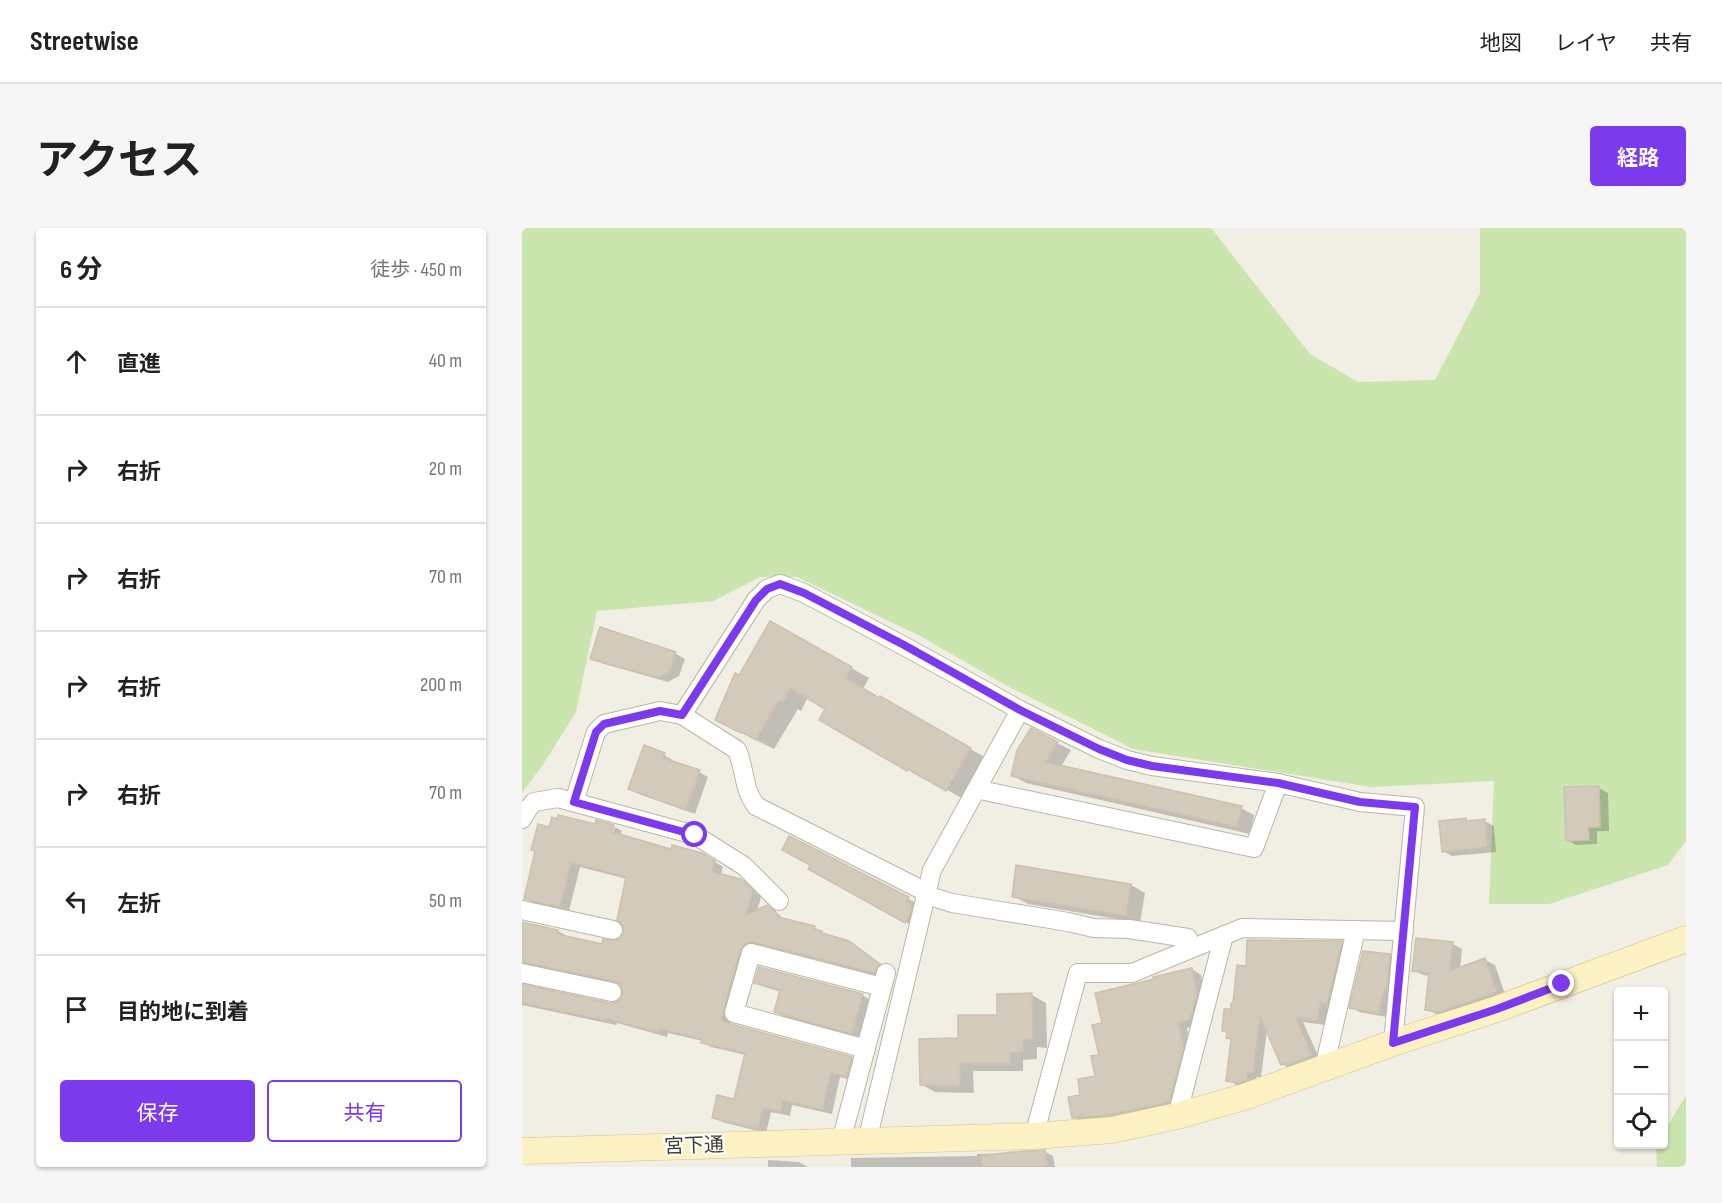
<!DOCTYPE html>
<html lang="ja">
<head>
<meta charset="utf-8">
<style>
  body { margin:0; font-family:"Sofia Sans Condensed","Noto Sans JP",sans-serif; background:#f6f6f6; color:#222 }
  .controls { position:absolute; right:18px; bottom:18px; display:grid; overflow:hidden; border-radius:6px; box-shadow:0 2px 4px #0004 }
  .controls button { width:54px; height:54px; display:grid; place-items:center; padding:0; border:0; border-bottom:2px solid #e0e0e0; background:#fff; color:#222; font:30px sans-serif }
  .stop { position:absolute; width:18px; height:18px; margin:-14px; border:4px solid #7c3aed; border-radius:50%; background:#fff }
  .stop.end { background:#7c3aed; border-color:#fff; box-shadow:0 2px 6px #0008 }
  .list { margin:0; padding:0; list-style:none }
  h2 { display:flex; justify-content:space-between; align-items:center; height:78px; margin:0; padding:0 24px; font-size:26px }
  h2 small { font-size:20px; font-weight:400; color:#767676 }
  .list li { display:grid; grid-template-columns:39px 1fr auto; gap:18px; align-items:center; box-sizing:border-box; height:108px; padding:0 24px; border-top:2px solid #e0e0e0 }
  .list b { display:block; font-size:22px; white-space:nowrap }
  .list em { font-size:20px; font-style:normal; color:#767676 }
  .actions { display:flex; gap:12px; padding:18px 24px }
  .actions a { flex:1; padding:14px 0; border:2px solid #7c3aed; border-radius:6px; text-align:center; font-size:21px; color:#7c3aed }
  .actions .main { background:#7c3aed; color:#fff }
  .icon { flex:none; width:33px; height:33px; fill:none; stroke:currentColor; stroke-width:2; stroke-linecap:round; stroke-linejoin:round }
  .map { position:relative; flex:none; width:1164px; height:939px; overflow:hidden; border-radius:6px }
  header { display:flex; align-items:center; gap:36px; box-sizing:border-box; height:84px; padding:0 30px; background:#fff; border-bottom:2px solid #e0e0e0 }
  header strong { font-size:28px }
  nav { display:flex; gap:33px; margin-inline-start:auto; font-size:21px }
  .intro { display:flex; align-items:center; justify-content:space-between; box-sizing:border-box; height:144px; padding:0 36px }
  h1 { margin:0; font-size:42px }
  .button { padding:15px 27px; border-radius:6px; background:#7c3aed; color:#fff; font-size:21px; font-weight:700 }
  main { display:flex; gap:36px; padding:0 36px }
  aside { flex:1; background:#fff; border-radius:6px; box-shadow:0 2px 4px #0004 }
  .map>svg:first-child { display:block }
  .green { fill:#cae5ae }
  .shadow { fill:#0003 }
  .building { fill:#d2caba; stroke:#cdc2ae; stroke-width:1.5 }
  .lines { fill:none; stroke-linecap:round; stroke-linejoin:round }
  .street-casing { stroke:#bcb6a7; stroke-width:20 }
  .secondary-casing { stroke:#d0c396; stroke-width:27 }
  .street { stroke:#fff; stroke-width:18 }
  .secondary { stroke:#fcf1c3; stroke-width:26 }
  .route { stroke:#7c3aed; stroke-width:8 }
  .labels { text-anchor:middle; stroke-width:4.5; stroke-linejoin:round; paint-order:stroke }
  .street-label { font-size:20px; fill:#433e34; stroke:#fff }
</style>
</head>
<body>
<header>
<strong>Streetwise</strong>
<nav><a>地図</a><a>レイヤ</a><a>共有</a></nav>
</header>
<div class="intro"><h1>アクセス</h1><a class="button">経路</a></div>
<main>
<aside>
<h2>6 分<small>徒歩 · 450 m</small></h2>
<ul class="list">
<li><svg class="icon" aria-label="ahead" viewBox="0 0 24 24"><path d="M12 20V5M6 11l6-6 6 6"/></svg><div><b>直進</b></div><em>40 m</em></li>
<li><svg class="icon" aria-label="right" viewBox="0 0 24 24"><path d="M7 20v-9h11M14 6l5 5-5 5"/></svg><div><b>右折</b></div><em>20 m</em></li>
<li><svg class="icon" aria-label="right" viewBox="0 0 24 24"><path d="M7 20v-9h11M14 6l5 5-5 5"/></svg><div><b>右折</b></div><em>70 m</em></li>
<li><svg class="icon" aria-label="right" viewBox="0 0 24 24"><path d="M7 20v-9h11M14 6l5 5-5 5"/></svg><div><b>右折</b></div><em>200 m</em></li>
<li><svg class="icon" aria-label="right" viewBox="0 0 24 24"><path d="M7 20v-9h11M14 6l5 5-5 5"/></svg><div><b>右折</b></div><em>70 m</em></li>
<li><svg class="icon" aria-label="left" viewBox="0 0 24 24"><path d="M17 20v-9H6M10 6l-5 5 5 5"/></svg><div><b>左折</b></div><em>50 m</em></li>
<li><svg class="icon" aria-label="arrive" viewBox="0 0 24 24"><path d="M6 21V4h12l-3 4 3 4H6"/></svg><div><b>目的地に到着</b></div></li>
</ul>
<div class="actions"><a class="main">保存</a><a>共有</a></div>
</aside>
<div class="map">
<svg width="1164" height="939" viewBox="0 0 1164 939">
  <rect width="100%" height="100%" fill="#f1eee4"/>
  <g class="green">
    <polygon points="0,0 689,0 788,126 836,154 913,152 958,65 958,0 1164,0 1164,613 1146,637 1027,676 967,676 972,553 849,559 611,521 487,459 398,408 275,349 238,349 191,373 75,383 54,484 22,535 0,565"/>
    <polygon points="1164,868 1164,939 1135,939 1134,917 1142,916 1142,903"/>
  </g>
  <g class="shadow">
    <polygon points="249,395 347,450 341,461 358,471 359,470 466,531 443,572 404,550 403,552 299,491 305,480 286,469 279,483 276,481 252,521 212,501 217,449"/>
    <polygon points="79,401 154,426 163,431 157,448 146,454 79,435 70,430"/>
    <polygon points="509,502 549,522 539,539 719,580 732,587 728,606 504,555 491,548"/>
    <polygon points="142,527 151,532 150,535 177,544 186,549 173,586 117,566 108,561"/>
    <polygon points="1077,560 1086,565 1087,603 1075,603 1075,616 1054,617 1045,612"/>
    <polygon points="944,591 949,594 962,593 972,598 974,624 930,628 921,623"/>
    <polygon points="90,598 89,612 93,599 100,603 98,608 150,622 180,626 201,639 199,647 218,652 228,658 239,669 235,683 245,678 254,684 263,692 292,699 306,709 326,714 366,742 361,749 242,718 235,719 229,722 207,797 329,830 338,835 333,853 318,849 310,886 270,877 268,888 249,884 244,905 200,894 192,889 213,873 224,827 189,819 181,813 146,805 145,809 95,795 94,797 0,777 0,757 88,777 95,776 100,772 103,766 100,757 12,738 7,738 0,743 0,695 36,703 45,708 44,709 81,718 95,714 103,705 105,651 58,639 47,683 12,675 4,670 28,601"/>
    <polygon points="268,610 394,675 391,680 397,683 391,698 288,641 290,637"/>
    <polygon points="609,657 623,665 618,695 506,676 492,668"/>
    <polygon points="819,715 828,719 814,780 806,778 804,797 781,794 798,832 769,841 760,836 745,802 739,849 734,849 734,856 727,859 714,857 706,852 711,812 706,809 706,805 701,802 726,740"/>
    <polygon points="931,716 940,721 938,741 963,732 973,737 984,769 929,788 914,786 904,781 908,748 901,747 891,742"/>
    <polygon points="868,727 875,732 865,789 837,784 829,779"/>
    <polygon points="670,741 679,747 684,771 677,797 665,800 670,824 656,879 561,894 552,889 560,868 575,849 582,796"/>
    <polygon points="234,754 340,767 349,772 339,810 263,789 254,784 259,764 243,759"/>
    <polygon points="477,767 510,767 524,775 525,820 515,819 515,831 501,832 501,843 451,843 452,865 413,864 399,856 438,812 477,788"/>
    <polygon points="523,924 531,928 533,939 329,939 329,930 455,928 455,926"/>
    <polygon points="246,932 277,934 286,939 246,939"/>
  </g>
  <g class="building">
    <polygon points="248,393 330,439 324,450 357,470 358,468 449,520 424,563 386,541 385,543 297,492 303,481 268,460 261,474 257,472 234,512 220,504 219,505 193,492 213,445 217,447"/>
    <polygon points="78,399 154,424 148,443 136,450 68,431"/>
    <polygon points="509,500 536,514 524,534 720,578 715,599 489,548 495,522"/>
    <polygon points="122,517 143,525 141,530 178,542 164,582 106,561"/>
    <polygon points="1077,558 1078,599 1066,599 1067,612 1044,613 1042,559"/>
    <polygon points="36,587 73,596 74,592 92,597 90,604 149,621 150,617 180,625 193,633 190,644 219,651 231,662 224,687 245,677 253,683 256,689 293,698 292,701 300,703 300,705 327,713 358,736 352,745 232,714 227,714 222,717 218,722 199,792 209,796 330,829 325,849 309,845 301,882 261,873 259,884 241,880 236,901 190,890 195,867 212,871 223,825 179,815 180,811 138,801 137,805 86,791 86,793 0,775 0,756 88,775 93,775 98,772 101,766 98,756 92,753 0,734 0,694 36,702 35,706 80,716 81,711 95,712 99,710 102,705 101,698 95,692 104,649 49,635 38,679 2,671 13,623 9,622 16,596 27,599 30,589 35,591"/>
    <polygon points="944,590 944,593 963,591 965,619 920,624 917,593"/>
    <polygon points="267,608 387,669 384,674 390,677 388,686 383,695 286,641 288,637 260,622"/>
    <polygon points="494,637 609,656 604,688 490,669"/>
    <polygon points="894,710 931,714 928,743 963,730 975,764 918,784 903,782 907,745 890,743"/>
    <polygon points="725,712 820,713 805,776 798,775 796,793 774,790 790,827 764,838 763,835 759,837 738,789 731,845 726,845 725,852 717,855 704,853 709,811 704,810 705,804 700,803 702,781 709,781 709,775 711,775 715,737 724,738"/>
    <polygon points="841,723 868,726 865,761 862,761 857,786 827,780"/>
    <polygon points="237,739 341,766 330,806 252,784 258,762 232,755"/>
    <polygon points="670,740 675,765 668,792 656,795 662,818 647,874 588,887 550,890 546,869 558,867 556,851 573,848 569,828 577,827 570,797 580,795 573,765 632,751 631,749"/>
    <polygon points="510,765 511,812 501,812 502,824 488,825 488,836 438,836 438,858 398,857 397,811 436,810 436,787 475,787 475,766"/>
    <polygon points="523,922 526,937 510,939 460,939 460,928 490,924"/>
  </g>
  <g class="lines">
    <g class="street-casing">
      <g id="street">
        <polyline points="160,487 234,372 245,361 258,356 282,365 382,418 498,482 577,521 605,532 630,538 756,555 838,574 893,579 871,815"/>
        <polyline points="463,563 732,620 756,555"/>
        <path d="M52,574l22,-70 8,-8 56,-13 22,4 55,35c8,18 6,39 19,56l170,86"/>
        <polyline points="0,591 6,581 12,574 36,570 173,607 222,638 257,673"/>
        <polyline points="404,667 430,675 546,694 572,700 607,701 666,710"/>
        <polyline points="0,682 91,702"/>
        <polyline points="0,745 90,764"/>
        <polyline points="344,821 212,785 229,725 360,759"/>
        <polyline points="802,840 834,702"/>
        <polyline points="655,888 702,707"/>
        <polyline points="512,908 556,745 610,745 720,700 882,703"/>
        <polyline points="319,913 364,745"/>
        <polyline points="345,913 410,642 498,482"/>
      </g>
    </g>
    <g class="secondary-casing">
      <polyline id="secondary" points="0,923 512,908 590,902 655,888 722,869 871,815 975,781 1164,711"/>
    </g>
    <use href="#street" class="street"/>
    <use href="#secondary" class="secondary"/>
  </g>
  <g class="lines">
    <polyline class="route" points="173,607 52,574 74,504 82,496 138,483 160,487 234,372 245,361 258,356 282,365 382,417 498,482 577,521 605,532 630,538 756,555 838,574 893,579 871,815 975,781 1040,756"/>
  </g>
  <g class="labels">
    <g class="street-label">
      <text transform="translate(172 917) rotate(-2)" y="7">宮下通</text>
    </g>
  </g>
</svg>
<div class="controls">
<button>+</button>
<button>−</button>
<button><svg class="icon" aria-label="locate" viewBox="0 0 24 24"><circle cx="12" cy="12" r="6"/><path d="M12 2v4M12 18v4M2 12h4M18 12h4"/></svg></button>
</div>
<div class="stop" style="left:173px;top:607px"></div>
<div class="stop end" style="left:1040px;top:756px"></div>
</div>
</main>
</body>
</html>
